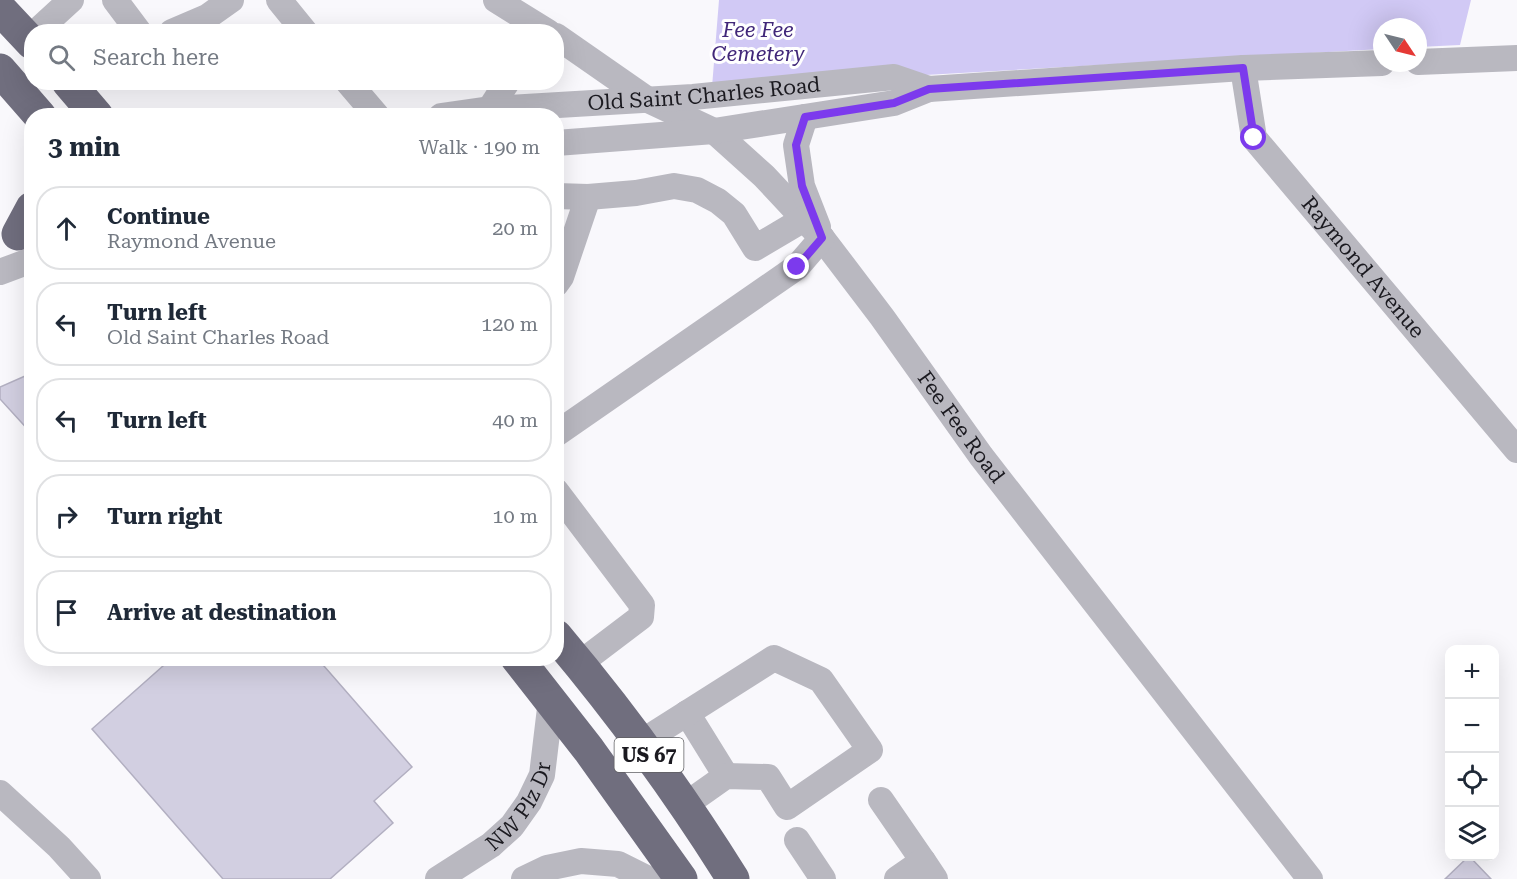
<!DOCTYPE html>
<html lang="en">
<head>
<meta charset="utf-8">
<style>
  body { margin:0; font-family:"Roboto Serif",serif; background:#f2f2f3; color:#1f2937 }
  .controls { position:absolute; right:18px; bottom:18px; display:grid; overflow:hidden; border-radius:12px; box-shadow:0 6px 24px #0002 }
  .controls button { width:54px; height:54px; display:grid; place-items:center; padding:0; border:0; border-bottom:2px solid #e0e1e3; background:#fff; color:#1f2937; font:30px sans-serif }
  .compass { position:absolute; left:1373px; top:18px; width:54px; height:54px; border-radius:50%; background:#fff; box-shadow:0 6px 24px #0002; rotate:125deg }
  .stop { position:absolute; width:18px; height:18px; margin:-14px; border:4px solid #7c3aed; border-radius:50%; background:#fff }
  .stop.end { background:#7c3aed; border-color:#fff; box-shadow:0 2px 6px #0008 }
  .list { margin:0; padding:0; list-style:none }
  h2 { display:flex; justify-content:space-between; align-items:center; height:78px; margin:0; padding:0 24px; font-size:26px }
  h2 small { font-size:20px; font-weight:400; color:#747a83 }
  .list li { display:grid; grid-template-columns:39px 1fr auto; gap:18px; align-items:center; box-sizing:border-box; height:84px; margin:0 12px 12px; padding:0 12px; border:2px solid #e0e1e3; border-radius:24px }
  .list b { display:block; font-size:22px; white-space:nowrap }
  .list p { margin:0; font-size:20px; white-space:nowrap; color:#747a83 }
  .list em { font-size:20px; font-style:normal; color:#747a83 }
  .icon { flex:none; width:33px; height:33px; fill:none; stroke:currentColor; stroke-width:2; stroke-linecap:round; stroke-linejoin:round }
  .map { position:relative; flex:none; width:1517px; height:879px; overflow:hidden }
  .search { position:absolute; background:#fff; box-shadow:0 6px 24px #0002; left:24px; top:24px; width:540px; height:66px; display:flex; align-items:center; gap:15px; box-sizing:border-box; padding:0 21px; border-radius:24px; color:#747a83; font-size:22px }
  .panel { position:absolute; background:#fff; box-shadow:0 6px 24px #0002; left:24px; top:108px; width:540px; height:558px; border-radius:24px }
  .map>svg:first-child { display:block }
  .green { fill:#d1c9f5 }
  .building { fill:#d2cfe1; stroke:#b2afc1; stroke-width:1.5 }
  .lines { fill:none; stroke-linecap:round; stroke-linejoin:round }
  .minor { stroke:#b9b8c0; stroke-width:26 }
  .highway { stroke:#706e7e; stroke-width:33 }
  .route { stroke:#7c3aed; stroke-width:8 }
  .labels { text-anchor:middle; stroke-width:6; stroke-linejoin:round; paint-order:stroke }
  .shield { fill:#fff; stroke:#5f5f63; stroke-width:1.5 }
  .shield-label { font-size:20px; font-weight:bold; fill:#1b1a20 }
  .park-label { font-size:21px; font-style:italic; fill:#412779; stroke:#fff }
  .street-label { font-size:21px; fill:#1b1a20; stroke:#fff }
</style>
</head>
<body>
<div class="map">
<svg width="1517" height="879" viewBox="0 0 1517 879">
  <rect width="100%" height="100%" fill="#f9f8fc"/>
  <polygon class="green" points="719,0 1471,0 1460,45 1418,47 1418,27 1382,27 1382,49 712,87"/>
  <g class="building">
    <polygon points="32,373 32,434 0,399 0,387"/>
    <polygon points="172,658 317,658 412,767 374,801 393,823 330,879 223,879 92,729"/>
    <polygon points="1469,856 1491,879 1445,879"/>
  </g>
  <g class="lines">
    <g class="minor">
      <polyline points="115,0 139,32"/>
      <polyline points="279,0 305,32"/>
      <polyline points="496,0 548,32"/>
      <polyline points="36,32 71,0"/>
      <polyline points="172,32 207,17 231,0"/>
      <path id="s1" d="M556,36l92,64 66,31 50,45 58,62 60,79 99,139 329,423"/>
      <polyline points="1418,62 1517,58"/>
      <path id="s2" d="M1243,68l11,70 263,312"/>
      <polyline points="348,82 377,116"/>
      <polyline points="490,109 507,82"/>
      <path id="s3" d="M441,116l49,-7 203,-12 201,-20 35,12"/>
      <polyline points="805,117 796,145 802,186 818,227"/>
      <polyline points="556,143 714,131 894,103 929,89 1243,68 1382,63"/>
      <polyline points="556,196 588,197 561,277 556,284"/>
      <polyline points="588,197 636,193 674,186 697,190 718,201 734,214 755,248 804,219"/>
      <polyline points="0,272 32,260"/>
      <polyline points="556,434 797,267 822,238"/>
      <polyline points="556,491 642,605 641,617 579,664"/>
      <polyline points="687,713 726,776"/>
      <polyline points="640,743 774,658 821,680 870,750 787,807 768,777 726,776 685,805"/>
      <polyline points="0,793 59,847 88,879"/>
      <polyline points="881,800 923,861"/>
      <polyline points="797,840 823,879"/>
      <path id="s4" d="M438,879l53,-34 21,-19 17,-24 13,-27 9,-75"/>
      <polyline points="524,879 547,868 581,861 618,864 648,879"/>
      <polyline points="897,879 923,861 935,879"/>
    </g>
    <g class="highway">
      <polyline points="0,9 32,43"/>
      <polyline points="0,70 40,116"/>
      <polyline points="68,82 97,116"/>
      <polyline points="18,234 32,208"/>
      <path d="M556,636c65,77 124,158 177,243"/>
      <polyline points="517,658 589,750 681,879"/>
    </g>
  </g>
  <g class="lines">
    <polyline class="route" points="797,267 822,238 802,186 796,145 805,117 894,103 929,89 1243,68 1254,138"/>
  </g>
  <g class="labels">
    <rect class="shield" x="614.5" y="738" width="69" height="34" rx="4.5"/>
    <g class="shield-label">
      <text x="649" y="762">US 67</text>
    </g>
    <g class="park-label">
      <text x="758" y="37">Fee Fee<tspan x="758" dy="24">Cemetery</tspan></text>
    </g>
    <g class="street-label">
      <text dy="7" stroke="none"><textPath href="#s3" startOffset="264">Old Saint Charles Road</textPath></text>
      <text dy="7" stroke="none"><textPath href="#s2" startOffset="240">Raymond Avenue</textPath></text>
      <text dy="7" stroke="none"><textPath href="#s1" startOffset="572">Fee Fee Road</textPath></text>
      <text dy="7" stroke="none"><textPath href="#s4" startOffset="112">NW Plz Dr</textPath></text>
    </g>
  </g>
</svg>
<div class="controls">
<button>+</button>
<button>−</button>
<button><svg class="icon" aria-label="locate" viewBox="0 0 24 24"><circle cx="12" cy="12" r="6"/><path d="M12 2v4M12 18v4M2 12h4M18 12h4"/></svg></button>
<button><svg class="icon" aria-label="layers" viewBox="0 0 24 24"><path d="M12 4l9 5-9 5-9-5zM3 14l9 5 9-5"/></svg></button>
</div>
<svg class="compass" viewBox="-18 -18 36 36"><path d="M0-13l5 13h-10z" fill="#e53935"/><path d="M0 13l5-13h-10z" fill="#747a83"/></svg>
<div class="stop" style="left:1254px;top:138px"></div>
<div class="stop end" style="left:797px;top:267px"></div>
<div class="search"><svg class="icon" aria-label="search" viewBox="0 0 24 24"><circle cx="10" cy="10" r="6"/><path d="M15 15l6 6"/></svg>Search here</div>
<section class="panel">
<h2>3 min<small>Walk · 190 m</small></h2>
<ul class="list">
<li><svg class="icon" aria-label="ahead" viewBox="0 0 24 24"><path d="M12 20V5M6 11l6-6 6 6"/></svg><div><b>Continue</b><p>Raymond Avenue</p></div><em>20 m</em></li>
<li><svg class="icon" aria-label="left" viewBox="0 0 24 24"><path d="M17 20v-9H6M10 6l-5 5 5 5"/></svg><div><b>Turn left</b><p>Old Saint Charles Road</p></div><em>120 m</em></li>
<li><svg class="icon" aria-label="left" viewBox="0 0 24 24"><path d="M17 20v-9H6M10 6l-5 5 5 5"/></svg><div><b>Turn left</b></div><em>40 m</em></li>
<li><svg class="icon" aria-label="right" viewBox="0 0 24 24"><path d="M7 20v-9h11M14 6l5 5-5 5"/></svg><div><b>Turn right</b></div><em>10 m</em></li>
<li><svg class="icon" aria-label="arrive" viewBox="0 0 24 24"><path d="M6 21V4h12l-3 4 3 4H6"/></svg><div><b>Arrive at destination</b></div></li>
</ul>
</section>
</div>
</body>
</html>
